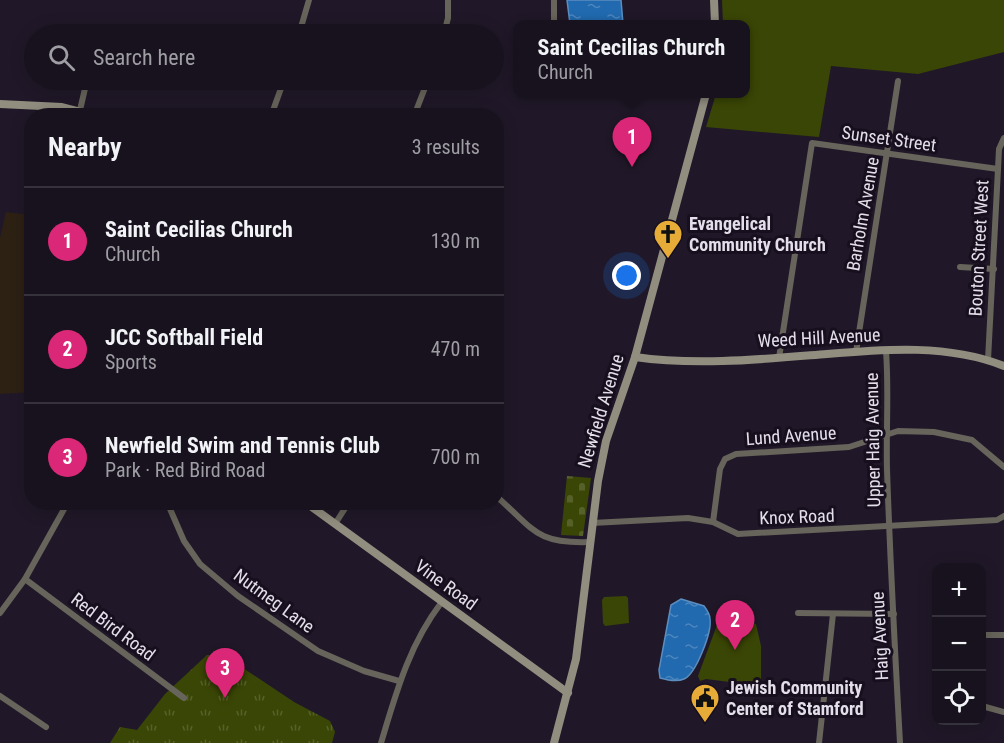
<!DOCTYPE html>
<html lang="en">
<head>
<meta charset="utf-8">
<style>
  body { margin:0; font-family:"Roboto Condensed",sans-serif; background:#211b27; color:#f1f3f6 }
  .controls { position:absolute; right:18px; bottom:18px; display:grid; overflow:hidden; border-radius:12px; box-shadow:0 3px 15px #0003 }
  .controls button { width:54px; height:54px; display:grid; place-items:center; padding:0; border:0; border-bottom:2px solid #36323c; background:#18121e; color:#f1f3f6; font:30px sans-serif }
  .you { position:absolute; left:627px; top:276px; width:21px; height:21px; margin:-15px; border:4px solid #fff; border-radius:50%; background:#1a73e8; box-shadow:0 0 0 9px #1a73e833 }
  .badge { display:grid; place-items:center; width:39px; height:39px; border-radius:50%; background:#db2777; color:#fff; font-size:20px; font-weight:700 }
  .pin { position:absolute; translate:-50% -50px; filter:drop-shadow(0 2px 3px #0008) }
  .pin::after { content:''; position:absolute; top:32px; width:21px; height:18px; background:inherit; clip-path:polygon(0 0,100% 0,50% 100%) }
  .popup { position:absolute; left:513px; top:20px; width:237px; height:78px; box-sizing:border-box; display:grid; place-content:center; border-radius:12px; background:#18121e; filter:drop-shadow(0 2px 4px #0005); font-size:20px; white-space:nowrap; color:#9f9ea4 }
  .popup b { font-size:22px; color:#f1f3f6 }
  .popup::after { content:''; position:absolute; left:50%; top:100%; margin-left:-12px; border:12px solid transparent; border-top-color:#18121e }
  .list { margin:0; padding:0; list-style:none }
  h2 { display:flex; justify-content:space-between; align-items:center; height:78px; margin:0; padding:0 24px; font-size:26px }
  h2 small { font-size:20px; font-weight:400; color:#9f9ea4 }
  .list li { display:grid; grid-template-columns:39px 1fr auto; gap:18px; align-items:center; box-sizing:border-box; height:108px; padding:0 24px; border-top:2px solid #36323c }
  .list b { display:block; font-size:22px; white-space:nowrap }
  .list p { margin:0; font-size:20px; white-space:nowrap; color:#9f9ea4 }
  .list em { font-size:20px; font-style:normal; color:#9f9ea4 }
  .icon { flex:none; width:33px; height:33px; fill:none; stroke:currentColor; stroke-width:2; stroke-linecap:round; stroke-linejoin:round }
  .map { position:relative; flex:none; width:1004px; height:743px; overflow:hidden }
  .search { position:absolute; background:#18121e; box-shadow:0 3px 15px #0003; left:24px; top:24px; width:480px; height:66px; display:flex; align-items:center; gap:15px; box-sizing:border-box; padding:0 21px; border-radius:33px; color:#9f9ea4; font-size:22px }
  .panel { position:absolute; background:#18121e; box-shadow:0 3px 15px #0003; left:24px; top:108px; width:480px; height:402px; border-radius:24px }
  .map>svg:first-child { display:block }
  .education { fill:#2d2114 }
  .grass { fill:#3a4605 }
  .cemetery { fill:url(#cemetery-stones) }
  .park { fill:url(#park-tufts) }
  .water { fill:url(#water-ripples); stroke:#5b8dc0; stroke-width:1.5 }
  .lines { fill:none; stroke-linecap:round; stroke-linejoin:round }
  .street { stroke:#67645b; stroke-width:6 }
  .secondary { stroke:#918d7f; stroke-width:8 }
  .labels { text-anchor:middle; stroke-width:6; stroke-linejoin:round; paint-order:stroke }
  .street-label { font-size:18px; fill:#e3dee9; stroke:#170f1e }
  .poi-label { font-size:18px; font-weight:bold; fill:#e3dee9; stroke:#170f1e; text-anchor:start }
</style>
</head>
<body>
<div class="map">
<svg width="1004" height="743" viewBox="0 0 1004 743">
  <defs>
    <pattern id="cemetery-stones" width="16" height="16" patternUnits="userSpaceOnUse" patternTransform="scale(1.5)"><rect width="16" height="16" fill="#3a4605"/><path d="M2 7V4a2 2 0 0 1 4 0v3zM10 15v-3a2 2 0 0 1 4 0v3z" fill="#566029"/></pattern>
    <pattern id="park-tufts" width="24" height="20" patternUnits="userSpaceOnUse" patternTransform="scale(1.5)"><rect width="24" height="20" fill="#3a4605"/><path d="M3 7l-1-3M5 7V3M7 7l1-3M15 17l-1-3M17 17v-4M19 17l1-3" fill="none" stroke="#566029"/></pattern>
    <pattern id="water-ripples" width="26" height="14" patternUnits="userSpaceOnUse" patternTransform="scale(1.5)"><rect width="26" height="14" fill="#216aaf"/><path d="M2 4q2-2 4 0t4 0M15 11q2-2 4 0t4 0" fill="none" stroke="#4c86be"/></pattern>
  </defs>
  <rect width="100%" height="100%" fill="#201828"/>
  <polygon class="education" points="6,212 31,215 32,392 0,394 0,238"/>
  <g class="grass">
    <polygon points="722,0 1004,0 1004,52 918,74 831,66 819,137 706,127 716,94 746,94 746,24 723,24"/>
    <polygon points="626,596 628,598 629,623 605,626 603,623 602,600 604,597"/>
    <polygon points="724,616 756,624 761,646 761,686 706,679 700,681 698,676 720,617"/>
  </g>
  <polygon class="cemetery" points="567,476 591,478 583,536 561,535"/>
  <polygon class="park" points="207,655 228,658 294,702 330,721 335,732 332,743 110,743 120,727 137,730 165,694"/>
  <g class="water">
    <polygon points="567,0 621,0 623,24 570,24"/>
    <path d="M681,599l23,7c3,4 6,8 6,13 2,13 -14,55 -26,60 -7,3 -17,1 -24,-1l-1,-8 12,-65z"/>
  </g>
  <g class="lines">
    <g class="street">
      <polyline points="554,24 554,0"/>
      <polyline points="299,34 309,0"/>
      <polyline points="444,34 448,18 448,0"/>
      <polyline points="80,110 87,80"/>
      <polyline points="271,116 284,80"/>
      <polyline points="414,116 428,80"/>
      <polyline points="496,256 499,244"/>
      <polyline points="960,267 994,269"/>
      <path d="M886,351c3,39 0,78 1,118 3,91 8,183 13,274"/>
      <polyline points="856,352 898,81"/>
      <polyline points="779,358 812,143 998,169"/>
      <polyline points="988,360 998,169 999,149 1004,138"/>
      <path d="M496,496c38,33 39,48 94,46"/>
      <polyline points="167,502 184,541 200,564 238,596 318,651 364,671 399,681"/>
      <polyline points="713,522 720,469 725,459 736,454 849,447 898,431 934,432 972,440 1004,467"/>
      <polyline points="592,523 688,518 713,522 738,534 997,520 1004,516"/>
      <polyline points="335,524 349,502"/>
      <polyline points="25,579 184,698"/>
      <polyline points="0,613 25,579 68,502"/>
      <polyline points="798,613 894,614"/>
      <polyline points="982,635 1004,635"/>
      <polyline points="0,696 46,727"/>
      <polyline points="982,706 1004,712"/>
      <path d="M381,743c15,-50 28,-98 60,-140"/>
      <polyline points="819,743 833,614"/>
    </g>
    <g class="secondary">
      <polyline points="714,0 715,24"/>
      <polyline points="0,104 62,107 97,116"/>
      <path d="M635,357c62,9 130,2 192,-3 58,-5 122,-10 177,12"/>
      <polyline points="305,502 568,693"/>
      <polyline points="554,743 576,659 598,481 606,441 635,357 706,94"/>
    </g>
  </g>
  <defs>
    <g id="church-pin" transform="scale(1.5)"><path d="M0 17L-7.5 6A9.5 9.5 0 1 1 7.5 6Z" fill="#e7ac37" stroke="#170f1e"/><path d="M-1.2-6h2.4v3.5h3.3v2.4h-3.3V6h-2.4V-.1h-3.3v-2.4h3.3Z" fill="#111"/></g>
    <g id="civic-pin" transform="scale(1.5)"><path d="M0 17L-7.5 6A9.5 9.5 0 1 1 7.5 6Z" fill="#e7ac37" stroke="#170f1e"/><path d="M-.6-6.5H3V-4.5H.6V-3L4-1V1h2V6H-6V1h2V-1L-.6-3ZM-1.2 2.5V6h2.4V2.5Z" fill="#111"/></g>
  </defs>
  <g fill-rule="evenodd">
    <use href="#church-pin" x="668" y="234"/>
    <use href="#civic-pin" x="705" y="698"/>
  </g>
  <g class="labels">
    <g class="street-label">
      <text transform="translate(889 139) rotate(8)" y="6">Sunset Street</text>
      <text transform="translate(863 214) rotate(-80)" y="6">Barholm Avenue</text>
      <text transform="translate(979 248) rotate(-87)" y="6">Bouton Street West</text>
      <text transform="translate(819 338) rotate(-3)" y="6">Weed Hill Avenue</text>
      <text transform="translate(601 411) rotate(-73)" y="6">Newfield Avenue</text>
      <text transform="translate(791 436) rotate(-4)" y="6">Lund Avenue</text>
      <text transform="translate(873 440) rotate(-91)" y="6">Upper Haig Avenue</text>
      <text transform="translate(797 517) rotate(-2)" y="6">Knox Road</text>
      <text transform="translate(446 585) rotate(36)" y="6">Vine Road</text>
      <text transform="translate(274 601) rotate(36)" y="6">Nutmeg Lane</text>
      <text transform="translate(113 627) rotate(37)" y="6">Red Bird Road</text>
      <text transform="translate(880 636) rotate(-93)" y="6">Haig Avenue</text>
    </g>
    <g class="poi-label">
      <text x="689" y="230">Evangelical<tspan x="689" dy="21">Community Church</tspan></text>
      <text x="726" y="694">Jewish Community<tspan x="726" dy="21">Center of Stamford</tspan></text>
    </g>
  </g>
</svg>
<div class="controls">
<button>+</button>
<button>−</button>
<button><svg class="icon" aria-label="locate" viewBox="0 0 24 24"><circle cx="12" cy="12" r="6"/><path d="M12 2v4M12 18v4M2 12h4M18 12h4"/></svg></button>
</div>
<div class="you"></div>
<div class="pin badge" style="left:632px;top:167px">1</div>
<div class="popup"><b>Saint Cecilias Church</b>Church</div>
<div class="pin badge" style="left:735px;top:650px">2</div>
<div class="pin badge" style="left:225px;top:698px">3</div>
<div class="search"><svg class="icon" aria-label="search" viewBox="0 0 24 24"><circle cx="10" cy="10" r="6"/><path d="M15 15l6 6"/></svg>Search here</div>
<section class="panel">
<h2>Nearby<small>3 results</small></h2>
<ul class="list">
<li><span class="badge">1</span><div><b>Saint Cecilias Church</b><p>Church</p></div><em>130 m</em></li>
<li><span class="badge">2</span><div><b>JCC Softball Field</b><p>Sports</p></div><em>470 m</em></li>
<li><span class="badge">3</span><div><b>Newfield Swim and Tennis Club</b><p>Park · Red Bird Road</p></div><em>700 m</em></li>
</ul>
</section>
</div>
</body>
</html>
